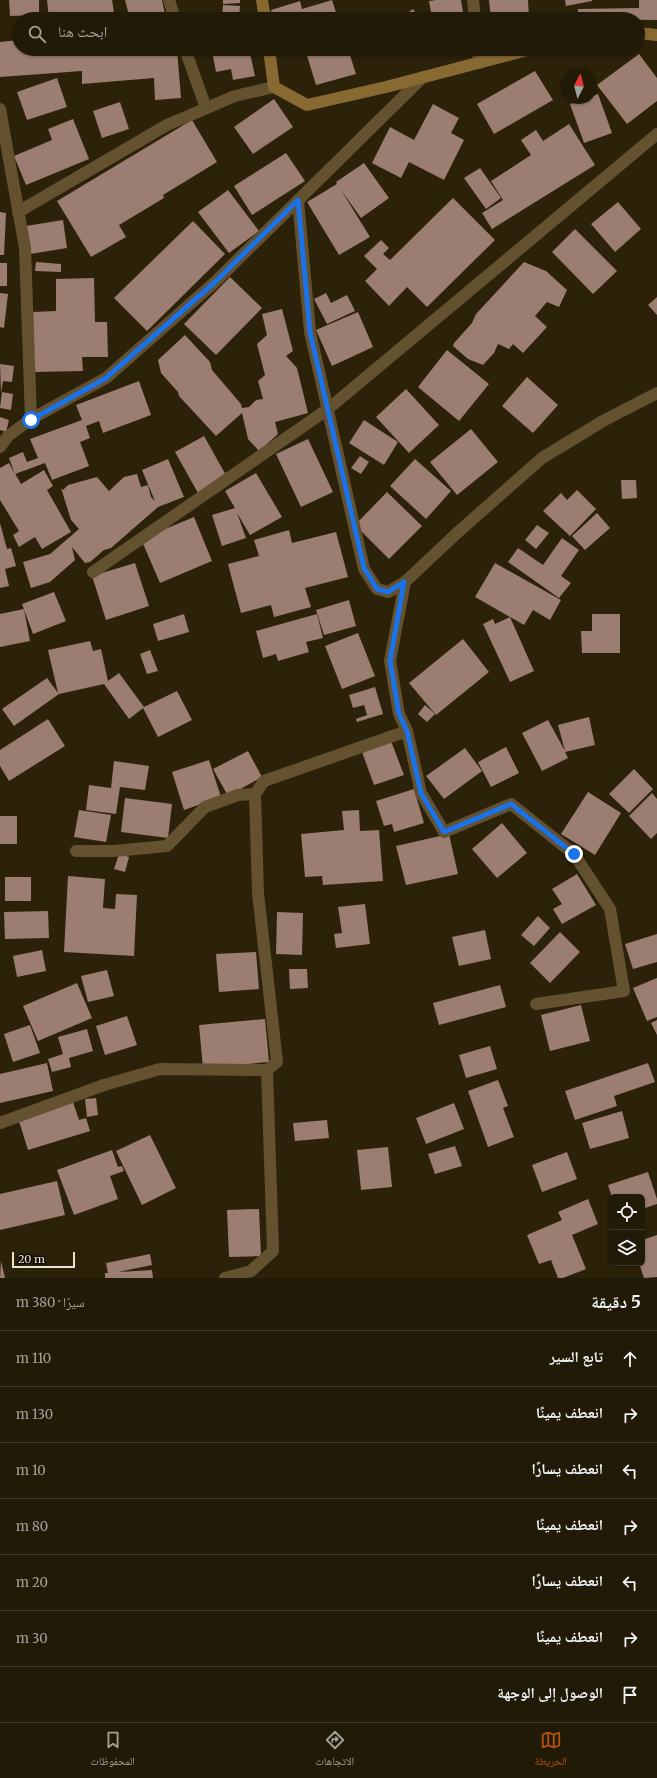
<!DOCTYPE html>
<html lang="ar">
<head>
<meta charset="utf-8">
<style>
  body { margin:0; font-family:Merriweather,"Noto Naskh Arabic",serif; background:#2d2715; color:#f1f3f6; direction:rtl }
  .controls { position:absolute; right:12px; bottom:12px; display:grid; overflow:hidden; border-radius:6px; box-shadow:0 1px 3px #0004 }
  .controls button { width:36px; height:36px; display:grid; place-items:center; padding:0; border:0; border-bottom:1px solid #3e3828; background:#211a07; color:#f1f3f6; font:20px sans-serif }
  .compass { position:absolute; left:561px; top:68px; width:36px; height:36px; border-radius:50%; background:#211a07; box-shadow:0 1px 3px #0004; rotate:7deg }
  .scale { position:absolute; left:12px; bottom:10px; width:63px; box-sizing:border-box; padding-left:4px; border:2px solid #ebe4d5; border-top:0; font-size:11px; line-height:14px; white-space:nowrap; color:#ebe4d5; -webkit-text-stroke:3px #100c04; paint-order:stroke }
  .stop { position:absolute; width:12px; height:12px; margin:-9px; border:3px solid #1a73e8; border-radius:50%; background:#fff }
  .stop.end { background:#1a73e8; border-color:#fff; box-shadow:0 1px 4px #0008 }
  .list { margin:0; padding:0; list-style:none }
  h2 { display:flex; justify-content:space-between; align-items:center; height:52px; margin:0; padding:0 16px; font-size:17px }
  h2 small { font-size:13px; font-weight:400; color:#a2a19b }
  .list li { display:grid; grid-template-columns:26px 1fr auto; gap:12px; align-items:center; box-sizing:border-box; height:56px; padding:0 16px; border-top:1px solid #3e3828 }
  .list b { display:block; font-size:15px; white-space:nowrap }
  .list em { font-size:13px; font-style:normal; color:#a2a19b }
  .icon { flex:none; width:22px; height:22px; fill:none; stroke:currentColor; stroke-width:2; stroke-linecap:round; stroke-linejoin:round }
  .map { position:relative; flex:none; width:657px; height:1278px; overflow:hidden; direction:ltr }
  .search { position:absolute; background:#211a07; box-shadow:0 1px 3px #0004; left:12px; right:12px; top:12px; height:44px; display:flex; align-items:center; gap:10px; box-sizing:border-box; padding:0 14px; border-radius:22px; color:#a2a19b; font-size:15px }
  .sheet { height:444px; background:#211a07 }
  nav { display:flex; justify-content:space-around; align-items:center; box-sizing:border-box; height:56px; border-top:1px solid #3e3828; background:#211a07; font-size:11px; color:#a2a19b }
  nav a { display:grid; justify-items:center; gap:2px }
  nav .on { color:#b45309 }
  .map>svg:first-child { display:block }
  .building { fill:#9b7d71 }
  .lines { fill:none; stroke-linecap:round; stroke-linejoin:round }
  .street { stroke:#645130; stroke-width:12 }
  .secondary { stroke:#896932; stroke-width:12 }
  .route { stroke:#1a73e8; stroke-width:5 }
</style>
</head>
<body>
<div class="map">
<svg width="657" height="1278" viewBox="0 0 657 1278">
  <rect width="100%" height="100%" fill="#2c2209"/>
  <g class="building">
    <polygon points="9,0 39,0 39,15 10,16"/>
    <polygon points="47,0 112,0 115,19 49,19"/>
    <polygon points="125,0 162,0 166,19 130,19"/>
    <polygon points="223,0 240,0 240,3 223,4"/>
    <polygon points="332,0 338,19 274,19 271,10 300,1 302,9"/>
    <polygon points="436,0 461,0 464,19 432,19 429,1"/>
    <polygon points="489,0 528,0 529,19 491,19"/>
    <polygon points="565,0 592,0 592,1 566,6"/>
    <polygon points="639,0 657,0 657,20 578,19 578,9 639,8"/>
    <polygon points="223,5 240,6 239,19 222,19"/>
    <polygon points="413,9 420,19 399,19"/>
    <polygon points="19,40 19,49 43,49 44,56 56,56 55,49 177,49 181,98 155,100 154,78 82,84 82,71 0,77 0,42"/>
    <polygon points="221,49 249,49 255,76 233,80 231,69 216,72 212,51"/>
    <polygon points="305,49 348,49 356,74 316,85"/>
    <polygon points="639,54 657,78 657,101 627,124 597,85"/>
    <polygon points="535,71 553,100 494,134 477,104"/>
    <polygon points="57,78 67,107 27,120 17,92"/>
    <polygon points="598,94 612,133 584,143 570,104 591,98 591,97"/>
    <polygon points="274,99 293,127 253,154 234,127"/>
    <polygon points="120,102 129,129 102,138 93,111"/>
    <polygon points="433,104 459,118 451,133 464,140 444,180 409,162 401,178 372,163 390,127 414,140"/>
    <polygon points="73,119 89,159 26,185 14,156 52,140 48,129"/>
    <polygon points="192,120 217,162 163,195 164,198 119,225 126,237 91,257 57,201"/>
    <polygon points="569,124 595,165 492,229 482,213 503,200 491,181 531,155 521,140 536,130 543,141"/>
    <polygon points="286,153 305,181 252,215 234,186"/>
    <polygon points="364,163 389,198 361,218 341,190 370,237 339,255 307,202 337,184 336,182"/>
    <polygon points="480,168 501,198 486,209 464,178"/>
    <polygon points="228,190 259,231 229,253 198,212"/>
    <polygon points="453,198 495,240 427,307 407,287 389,306 365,281 377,269 364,256 381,240 389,248 383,254 390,260"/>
    <polygon points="618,202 641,229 615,252 591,224"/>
    <polygon points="0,212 6,213 4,255 0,255"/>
    <polygon points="63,220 67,248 30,254 26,226"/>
    <polygon points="193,221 225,254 147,331 114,298"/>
    <polygon points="575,229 617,271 593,294 552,252"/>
    <polygon points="36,262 61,264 61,272 35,271"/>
    <polygon points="524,262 546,271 567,290 559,307 547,302 535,316 547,327 523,353 513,344 509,349 498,344 494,353 483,365 468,359 453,346 454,343 472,323 476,314"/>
    <rect x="0" y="263" width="7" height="23"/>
    <polygon points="230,277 262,308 216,355 184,324"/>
    <polygon points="94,278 95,322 107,322 108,357 82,357 83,371 34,372 33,312 56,311 56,279"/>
    <polygon points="0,293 8,294 4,328 0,327"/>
    <polygon points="326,293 331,303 347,295 355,311 327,324 314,299"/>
    <polygon points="657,297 657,315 648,305"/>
    <polygon points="282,309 293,351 286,356 297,368 308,413 275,422 278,434 259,451 248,439 242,413 216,436 179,396 178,392 161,373 158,360 185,335 210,362 212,370 241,404 242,408 249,407 256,400 263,399 258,381 265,375 257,344 267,335 262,314"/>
    <polygon points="358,312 373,347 332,366 316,330"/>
    <polygon points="447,350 489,384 459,421 418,387"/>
    <polygon points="0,364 14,366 12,382 3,381 1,393"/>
    <polygon points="527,377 558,405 533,433 502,406"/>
    <polygon points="139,381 151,415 103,433 99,421 86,426 90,438 80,442 89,466 52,480 45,463 15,474 9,458 23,452 27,462 38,458 30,439 82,420 76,405"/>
    <polygon points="406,389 439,425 409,453 376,417"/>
    <polygon points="2,392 13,394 11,410 0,408"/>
    <polygon points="0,417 9,420 6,432 0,430"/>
    <polygon points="364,420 398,442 384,465 349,443"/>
    <polygon points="471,429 498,462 457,495 430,462"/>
    <polygon points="204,436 227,477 198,493 175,452"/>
    <polygon points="308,439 333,492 301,507 276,454"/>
    <polygon points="360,456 369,462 361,474 351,468"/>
    <polygon points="168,459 184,497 158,507 111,548 104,550 90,562 85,563 72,547 75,560 50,582 31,588 23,562 50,554 79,529 71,520 61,488 63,490 68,485 97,477 109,491 124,477 137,474 141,487 148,485 151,497 155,501 142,470"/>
    <polygon points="415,459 451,491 426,519 390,486"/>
    <polygon points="9,463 21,484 44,470 53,486 47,490 71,532 42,549 35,537 19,547 13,535 19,531 0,500 0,468"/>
    <polygon points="256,473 282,517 250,535 237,513 246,538 222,546 212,515 235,508 225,491"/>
    <polygon points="621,480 636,480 637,498 622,499"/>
    <polygon points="577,490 596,509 570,536 543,511 561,493 567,500"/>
    <polygon points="387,492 422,526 389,559 355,525"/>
    <polygon points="597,513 610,528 585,550 572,536"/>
    <polygon points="194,517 212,561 160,583 141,539"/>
    <polygon points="0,523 7,549 11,548 16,566 5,569 9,586 0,588"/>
    <polygon points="537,525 549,533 536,549 525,540"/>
    <polygon points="289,530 292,543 336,532 348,577 305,588 311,607 274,617 271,605 241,613 228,564 259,556 254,540"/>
    <polygon points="562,538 579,550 561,576 571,583 559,598 508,562 518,548 543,565"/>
    <polygon points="135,563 149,606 106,620 92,576"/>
    <polygon points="495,563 561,600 550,620 533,610 524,625 475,597"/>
    <polygon points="54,592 66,621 33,634 22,604"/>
    <polygon points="349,600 356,626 324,635 316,610"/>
    <polygon points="24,609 30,641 0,647 0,614"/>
    <polygon points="184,614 189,632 158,641 153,624"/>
    <polygon points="317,614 323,638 306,642 309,652 278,661 276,654 263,658 256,631"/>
    <polygon points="592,614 620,614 620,653 582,653 581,631 592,631"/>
    <polygon points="510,617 534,671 510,682 483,624 493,619 495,624"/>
    <polygon points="358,633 375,676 342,689 325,646"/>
    <polygon points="463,639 489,672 436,715 409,683"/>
    <polygon points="90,641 93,651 101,649 108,681 119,673 144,707 177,691 192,720 158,737 143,708 129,719 104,684 59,694 14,726 2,709 47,678 58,693 48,650"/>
    <polygon points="150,650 158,671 147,674 140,654"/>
    <polygon points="375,687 383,714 357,722 356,719 367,715 364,705 353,708 349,695"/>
    <polygon points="425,705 435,714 427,722 418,714"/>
    <polygon points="589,717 595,745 565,752 568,758 542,771 522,733 548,720 565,751 558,725"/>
    <polygon points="48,719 65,746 9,781 0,766 0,750"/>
    <polygon points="391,741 404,775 374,785 362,752"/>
    <polygon points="506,747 519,773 491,787 478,762"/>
    <polygon points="465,748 482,771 444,799 426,776"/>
    <polygon points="248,751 262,777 228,796 213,769"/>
    <polygon points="209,760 221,797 184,810 172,772"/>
    <polygon points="114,761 149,766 145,790 120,787 116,814 86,810 89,785 111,788"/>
    <polygon points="634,769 653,789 629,813 609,794"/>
    <polygon points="414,789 424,823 394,832 392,824 384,826 376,801"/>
    <polygon points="588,792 621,813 595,855 561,834"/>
    <polygon points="652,793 657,799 657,833 651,839 629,816"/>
    <polygon points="125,798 172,804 168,838 121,832"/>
    <polygon points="79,810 111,815 106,842 74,837"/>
    <polygon points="359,810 360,831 379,830 383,881 323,885 322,876 305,877 301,834 344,830 342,811"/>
    <rect x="0" y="816" width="17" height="28"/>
    <polygon points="502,823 527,853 497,878 472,849"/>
    <polygon points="449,834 458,874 406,885 396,846"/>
    <polygon points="119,854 129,857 125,872 114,869"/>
    <polygon points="577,874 596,905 562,924 553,909 562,904 552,889"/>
    <polygon points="68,876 105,879 103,908 115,909 116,894 137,895 134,956 64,952"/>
    <rect x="5" y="877" width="26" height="24"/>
    <polygon points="365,904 370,944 336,948 334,934 342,933 338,907"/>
    <polygon points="48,911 49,938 5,939 4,912"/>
    <polygon points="277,912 303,913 302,955 276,954"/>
    <polygon points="538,916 550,928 534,946 521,935"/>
    <polygon points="485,930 491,959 459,966 452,937"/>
    <polygon points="560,932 580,952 550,983 530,963"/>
    <polygon points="657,934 657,962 633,969 625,944"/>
    <polygon points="42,950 46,971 17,977 13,956"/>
    <polygon points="256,952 259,989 219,992 216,954"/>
    <polygon points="289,969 307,969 308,988 290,989"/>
    <polygon points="107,970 114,996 88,1002 81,976"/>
    <polygon points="657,978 657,1017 647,1021 633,988"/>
    <polygon points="77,983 92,1018 38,1041 23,1006"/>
    <polygon points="500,985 506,1007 439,1025 433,1003"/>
    <polygon points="581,1005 590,1041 550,1051 541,1015"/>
    <polygon points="127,1016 137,1045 105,1055 96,1026"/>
    <polygon points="265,1019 269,1062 203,1068 199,1025"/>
    <polygon points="657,1020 657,1035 651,1023"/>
    <polygon points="30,1025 40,1053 13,1062 4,1034"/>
    <polygon points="87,1029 93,1051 69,1058 71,1067 52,1072 48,1059 63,1054 58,1037"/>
    <polygon points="490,1046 497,1069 466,1078 459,1055"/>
    <polygon points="47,1063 53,1091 0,1103 0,1074"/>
    <polygon points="648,1063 655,1082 614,1096 617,1106 575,1120 565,1091"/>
    <polygon points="498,1080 508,1106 503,1108 514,1137 488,1147 468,1091"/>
    <polygon points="96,1098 98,1115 87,1117 85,1099"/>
    <polygon points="73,1102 79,1120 86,1118 90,1131 28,1150 18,1118"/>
    <polygon points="454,1103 464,1129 426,1144 416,1118"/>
    <polygon points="622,1111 629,1138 590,1149 582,1123"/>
    <polygon points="327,1120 329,1138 295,1141 293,1123"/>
    <polygon points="150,1135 176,1188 142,1205 116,1151"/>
    <polygon points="455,1146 462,1166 435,1174 428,1154"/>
    <polygon points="388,1147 392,1187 361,1190 357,1150"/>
    <polygon points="112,1150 118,1167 122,1166 124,1171 110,1176 118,1199 74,1215 57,1170"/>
    <polygon points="567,1152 577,1179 542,1192 532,1165"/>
    <polygon points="648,1172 657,1199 657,1204 642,1209 642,1197 612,1197 608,1185"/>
    <polygon points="57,1181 65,1215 0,1230 0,1194"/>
    <polygon points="588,1199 598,1224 572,1235 586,1269 563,1278 558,1278 551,1260 539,1264 527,1235 562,1220 558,1212"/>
    <polygon points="259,1209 261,1256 229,1257 227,1210"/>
    <polygon points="657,1235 657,1277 644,1278 639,1263 642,1263 642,1240"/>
    <polygon points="150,1254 152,1265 118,1272 152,1270 153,1278 105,1278 105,1273 108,1273 106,1263"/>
    <polygon points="1,1261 5,1278 0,1278"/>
  </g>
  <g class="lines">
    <g class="street">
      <polyline points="169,0 175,19"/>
      <polyline points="473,0 475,19"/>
      <polyline points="185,49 206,108"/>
      <polyline points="478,49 479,63"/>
      <polyline points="0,109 25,248 31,419"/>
      <polyline points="298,200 310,332 364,569 377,589 388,592 405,582 457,533 542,458 603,421 657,393"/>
      <polyline points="18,212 167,125 235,96 274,87"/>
      <polyline points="0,447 8,436 31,419 106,378 215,282 423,77"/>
      <polyline points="93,572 328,409 657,134"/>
      <polyline points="405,582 390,661 399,714 407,731 421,793 444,832 511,804 574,854 610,909 624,991 536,1004"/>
      <polyline points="76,851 114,851 167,846 205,807 238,795 255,794"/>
      <polyline points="0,1123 104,1085 160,1069 267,1070 277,1062 258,893 255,794 264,781 407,731"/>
      <polyline points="225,1278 251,1271 273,1251 267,1070"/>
    </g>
    <g class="secondary">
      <polyline points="262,0 265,19"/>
      <polyline points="638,33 657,35"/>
      <polyline points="269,49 274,87 307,105 386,87 531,49"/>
    </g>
  </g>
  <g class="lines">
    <polyline class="route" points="31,420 106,378 215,282 298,200 310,332 364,568 377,589 388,592 404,582 390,661 399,714 407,731 421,793 444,832 511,804 574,854"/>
  </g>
</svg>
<div class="controls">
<button><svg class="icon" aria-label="locate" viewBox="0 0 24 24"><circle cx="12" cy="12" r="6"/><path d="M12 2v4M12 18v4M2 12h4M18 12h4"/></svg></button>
<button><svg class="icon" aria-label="layers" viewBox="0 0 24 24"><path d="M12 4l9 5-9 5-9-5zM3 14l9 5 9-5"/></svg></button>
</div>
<svg class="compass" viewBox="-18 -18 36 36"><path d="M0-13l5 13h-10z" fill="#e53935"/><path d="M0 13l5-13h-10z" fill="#a2a19b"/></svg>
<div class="scale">20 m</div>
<div class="stop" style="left:31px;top:420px"></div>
<div class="stop end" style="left:574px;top:854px"></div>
<div class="search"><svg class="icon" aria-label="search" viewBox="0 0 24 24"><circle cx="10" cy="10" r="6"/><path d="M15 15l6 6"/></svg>ابحث هنا</div>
</div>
<section class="sheet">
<h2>5 دقيقة<small>سيرًا · 380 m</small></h2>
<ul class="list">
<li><svg class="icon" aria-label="ahead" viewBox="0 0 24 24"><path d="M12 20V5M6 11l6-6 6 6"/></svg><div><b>تابع السير</b></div><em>110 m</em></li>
<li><svg class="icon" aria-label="right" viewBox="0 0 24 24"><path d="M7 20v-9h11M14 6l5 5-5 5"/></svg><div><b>انعطف يمينًا</b></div><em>130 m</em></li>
<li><svg class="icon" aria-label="left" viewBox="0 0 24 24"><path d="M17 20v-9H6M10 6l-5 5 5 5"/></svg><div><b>انعطف يسارًا</b></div><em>10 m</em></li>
<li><svg class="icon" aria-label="right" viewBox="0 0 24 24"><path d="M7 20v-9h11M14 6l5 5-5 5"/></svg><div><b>انعطف يمينًا</b></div><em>80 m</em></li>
<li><svg class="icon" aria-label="left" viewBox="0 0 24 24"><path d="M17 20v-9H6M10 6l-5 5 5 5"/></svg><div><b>انعطف يسارًا</b></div><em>20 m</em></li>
<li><svg class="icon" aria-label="right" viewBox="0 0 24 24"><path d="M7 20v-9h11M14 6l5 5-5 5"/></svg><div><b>انعطف يمينًا</b></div><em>30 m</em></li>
<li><svg class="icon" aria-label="arrive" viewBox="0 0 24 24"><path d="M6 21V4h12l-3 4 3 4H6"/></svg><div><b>الوصول إلى الوجهة</b></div></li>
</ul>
</section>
<nav>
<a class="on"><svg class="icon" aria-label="map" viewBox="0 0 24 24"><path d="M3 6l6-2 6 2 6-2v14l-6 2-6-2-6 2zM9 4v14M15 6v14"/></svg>الخريطة</a>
<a><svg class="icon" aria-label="directions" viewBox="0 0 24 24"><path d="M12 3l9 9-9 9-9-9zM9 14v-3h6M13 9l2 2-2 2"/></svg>الاتجاهات</a>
<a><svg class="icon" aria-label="saved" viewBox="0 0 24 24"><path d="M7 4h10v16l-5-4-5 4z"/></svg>المحفوظات</a>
</nav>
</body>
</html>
